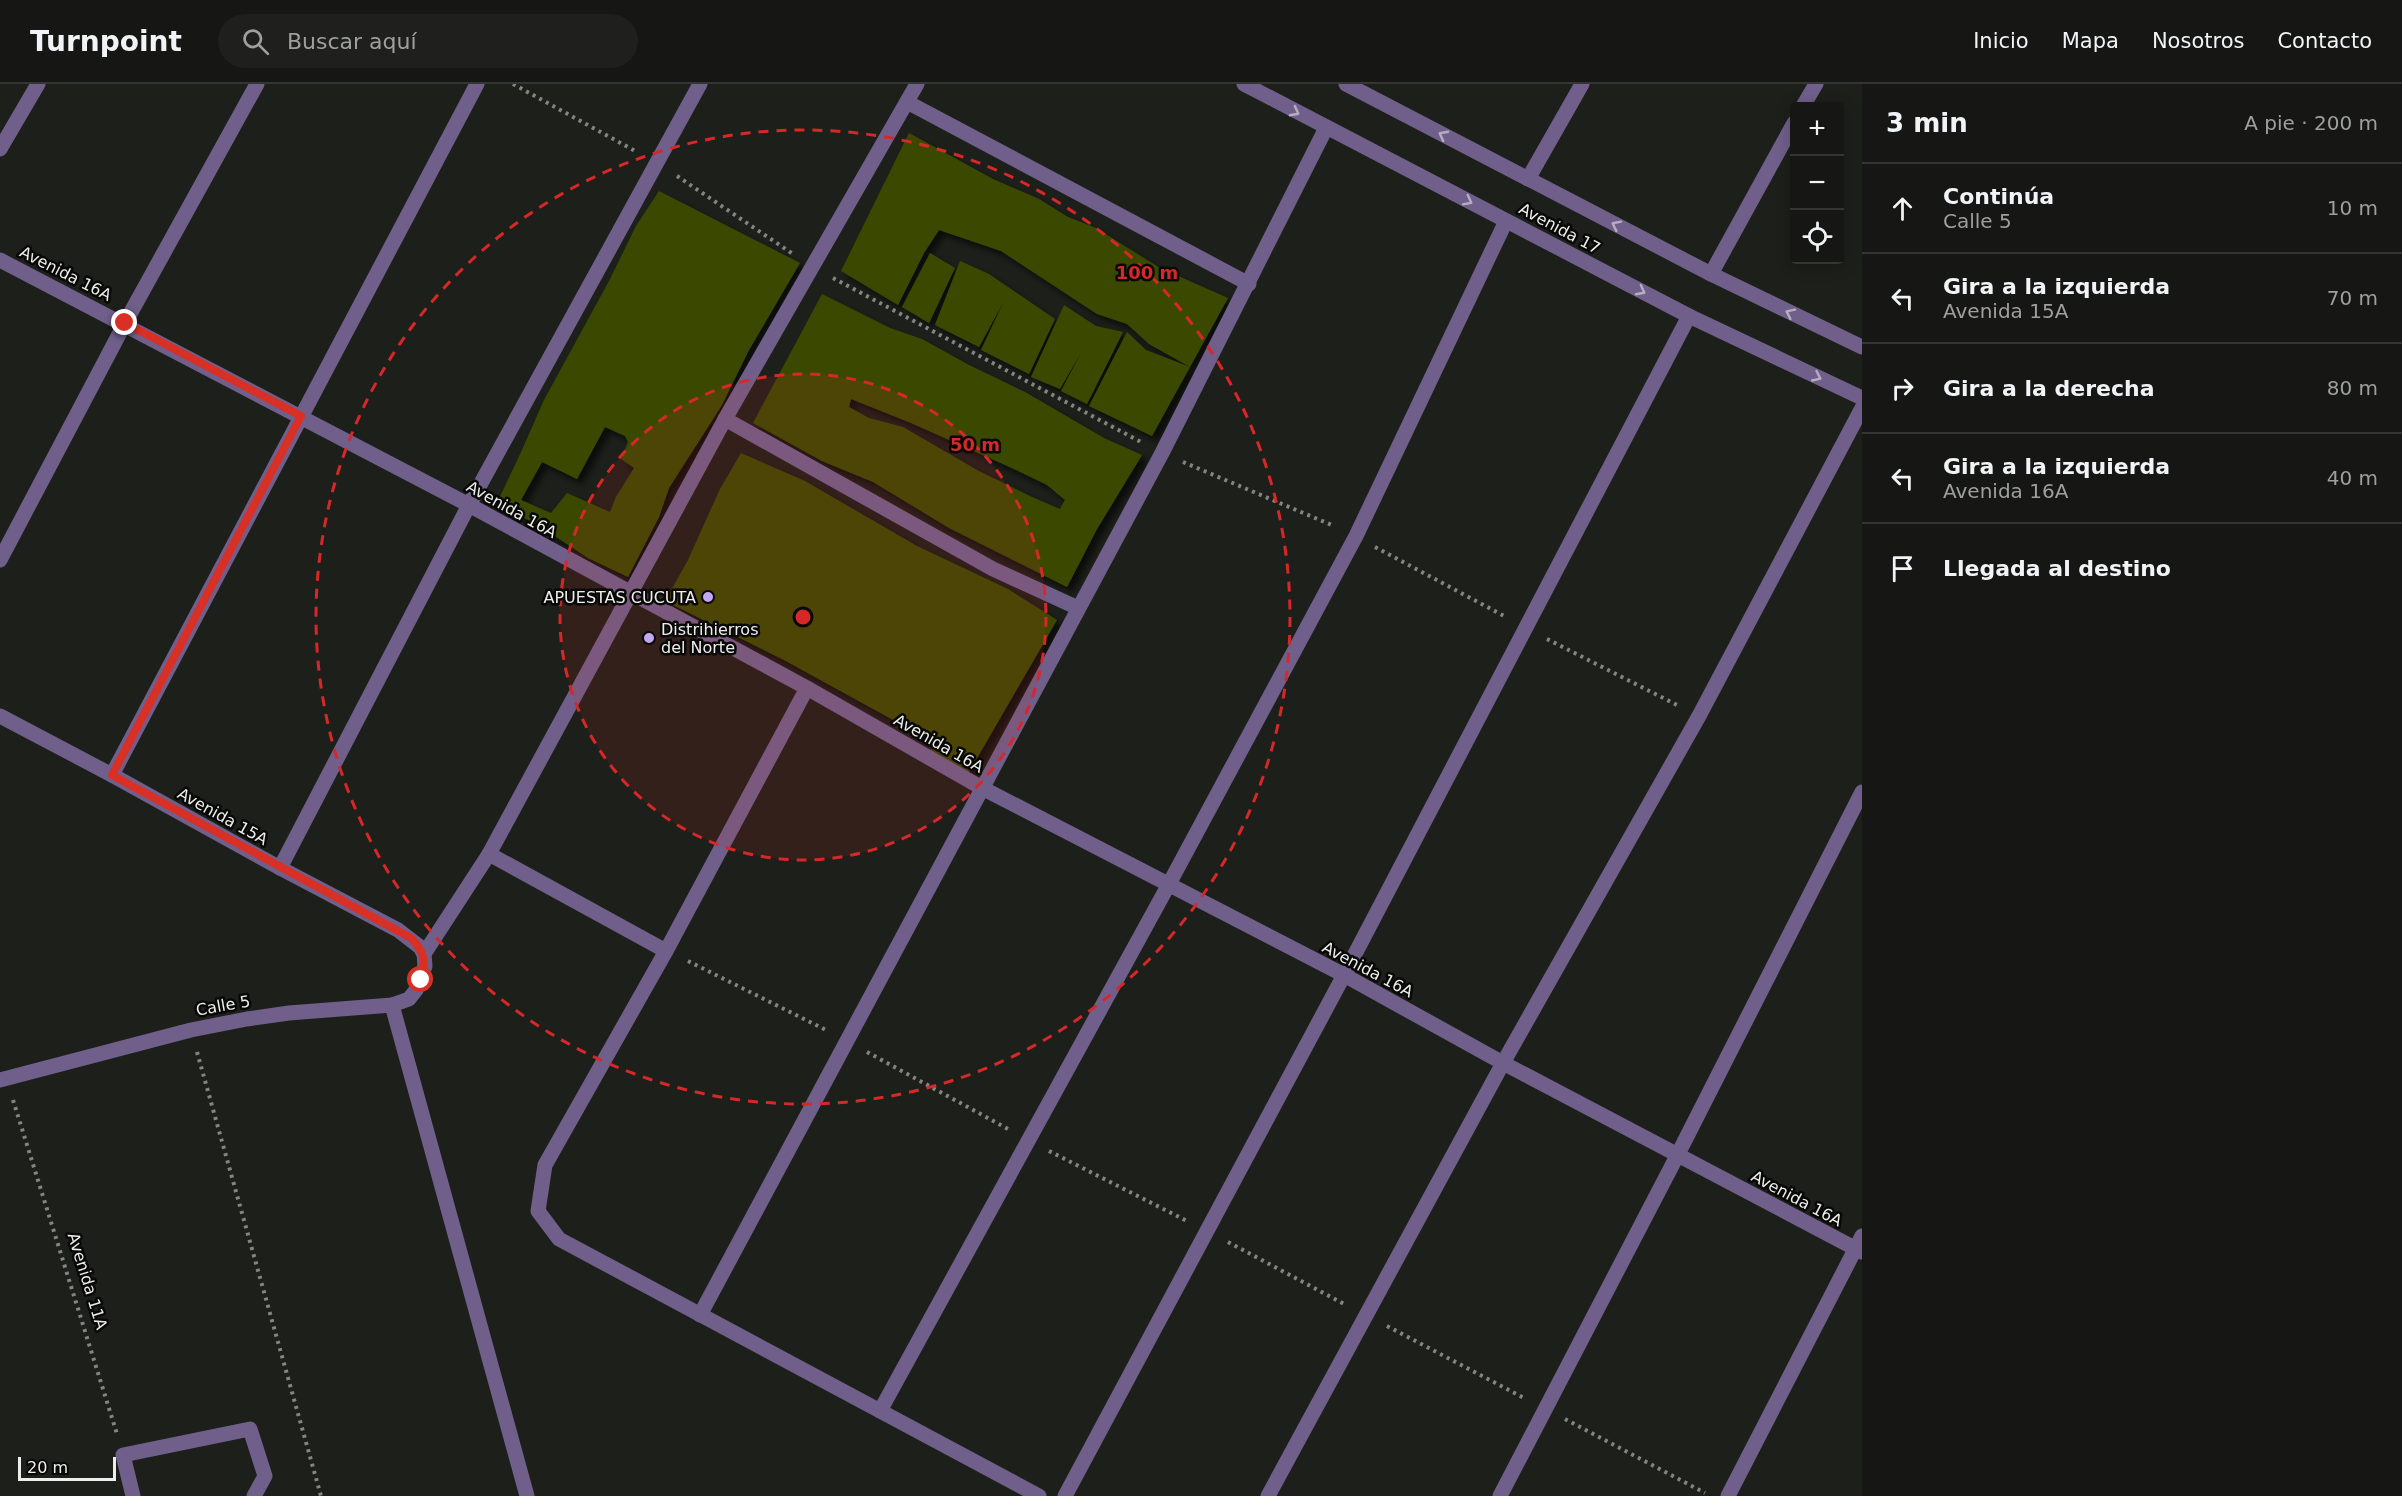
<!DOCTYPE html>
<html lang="es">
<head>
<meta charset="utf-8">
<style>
  body { margin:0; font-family:"DejaVu Sans",sans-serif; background:#1f201d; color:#f1f3f6 }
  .controls { position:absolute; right:18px; top:18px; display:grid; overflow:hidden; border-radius:6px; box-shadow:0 3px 15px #0003 }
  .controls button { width:54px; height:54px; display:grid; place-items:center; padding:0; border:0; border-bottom:2px solid #353634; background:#161714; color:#f1f3f6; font:30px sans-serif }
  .scale { position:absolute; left:18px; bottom:15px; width:98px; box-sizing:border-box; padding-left:6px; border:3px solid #edeeeb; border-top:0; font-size:16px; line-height:21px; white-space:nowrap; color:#edeeeb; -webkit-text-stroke:4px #080807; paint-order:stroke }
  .stop { position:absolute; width:18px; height:18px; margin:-14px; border:4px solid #d93025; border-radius:50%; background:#fff }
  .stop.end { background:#d93025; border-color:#fff; box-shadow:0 2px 6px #0008 }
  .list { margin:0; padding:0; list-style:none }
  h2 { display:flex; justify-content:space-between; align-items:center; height:78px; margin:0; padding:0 24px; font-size:26px }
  h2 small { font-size:20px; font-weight:400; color:#9e9fa0 }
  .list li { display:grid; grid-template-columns:39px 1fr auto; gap:18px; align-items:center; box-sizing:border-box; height:90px; padding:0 24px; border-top:2px solid #353634 }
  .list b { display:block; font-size:22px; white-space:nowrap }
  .list p { margin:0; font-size:20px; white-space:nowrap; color:#9e9fa0 }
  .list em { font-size:20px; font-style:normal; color:#9e9fa0 }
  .icon { flex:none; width:33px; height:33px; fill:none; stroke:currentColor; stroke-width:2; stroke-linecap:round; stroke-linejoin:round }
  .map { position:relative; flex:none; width:1862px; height:1412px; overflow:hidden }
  header { display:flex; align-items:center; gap:36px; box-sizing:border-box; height:84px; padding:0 30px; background:#161714; border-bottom:2px solid #353634 }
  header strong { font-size:28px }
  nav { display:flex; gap:33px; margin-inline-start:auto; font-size:21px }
  .search { width:420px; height:54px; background:#1f201d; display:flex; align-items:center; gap:15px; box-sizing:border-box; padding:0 21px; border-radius:33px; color:#9e9fa0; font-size:22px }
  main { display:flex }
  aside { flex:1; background:#161714 }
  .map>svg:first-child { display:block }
  .building { fill:#3b4a02; fill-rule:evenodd; filter:url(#shadow) }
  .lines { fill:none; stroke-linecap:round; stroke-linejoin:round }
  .path { stroke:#848581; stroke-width:4; stroke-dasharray:3 4.5; stroke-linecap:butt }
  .service { stroke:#6f5f8a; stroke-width:15 }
  .minor { stroke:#6f5f8a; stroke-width:15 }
  .tertiary { stroke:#6f5f8a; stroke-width:15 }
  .oneway { stroke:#b4aebf }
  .route { stroke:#d93025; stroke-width:8 }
  .ring { fill:none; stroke:#d62828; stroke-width:3; stroke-dasharray:10 8 }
  .poi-dot { fill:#c3a7f2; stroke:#080807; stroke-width:2 }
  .labels { text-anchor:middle; stroke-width:5; stroke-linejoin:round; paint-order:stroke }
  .street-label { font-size:16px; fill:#edeeeb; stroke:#080807 }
  .poi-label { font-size:16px; fill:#edeeeb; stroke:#080807; text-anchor:end }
  .centre { fill:#d62828; stroke:#080807; stroke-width:3 }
  .ring-label { font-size:18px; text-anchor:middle; font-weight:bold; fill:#d62828; stroke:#080807; stroke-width:5; stroke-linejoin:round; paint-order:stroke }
</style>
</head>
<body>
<header>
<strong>Turnpoint</strong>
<div class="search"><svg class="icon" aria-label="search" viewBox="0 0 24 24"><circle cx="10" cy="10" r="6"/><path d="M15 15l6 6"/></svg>Buscar aquí</div>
<nav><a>Inicio</a><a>Mapa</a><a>Nosotros</a><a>Contacto</a></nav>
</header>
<main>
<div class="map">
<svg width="1862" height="1412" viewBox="0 0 1862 1412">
  <defs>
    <filter id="shadow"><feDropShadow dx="5.5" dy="5.5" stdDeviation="3" flood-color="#0009"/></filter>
  </defs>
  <rect width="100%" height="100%" fill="#1d1f1a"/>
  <g class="building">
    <polygon points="909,49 993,95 1039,115 1068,133 1096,144 1160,184 1228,214 1152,352 1089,322 1127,248 1146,266 1190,283 1149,260 1127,240 1097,230 1001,167 939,146 924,169 898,221 841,187"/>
    <path d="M659,107l141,72 -51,87 -27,55 -53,83 -10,29 -31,60 -40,-19 -47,-31 -44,-24 25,-53 22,-50 65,-119 27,-55zM605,343l20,9 3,6 -7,17 13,9 -18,29 -6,15 -43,-19 -16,20 -30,-13 21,-38 35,17z"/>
    <polygon points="930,169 955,184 929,239 902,223"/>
    <polygon points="960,177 989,190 1055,235 1029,290 981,266 1004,217 979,263 935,241"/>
    <path d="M822,210l68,34 32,11 47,26 56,27 79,46 38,17 -45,74 -30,58 -118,-59 -76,-46 -51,-21 -69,-38zM851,315l60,24 103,46 33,16 18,15 -5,9 -28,-12 -55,-27 -74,-43 -34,-9 -20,-11z"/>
    <polygon points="1064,221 1096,242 1123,248 1087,320 1061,307 1082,267 1060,305 1031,293"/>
    <polygon points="741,369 805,397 917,462 1008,505 1057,536 969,688 930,667 935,659 784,576 665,517 688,476 720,405"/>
  </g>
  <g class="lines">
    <g class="path">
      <polyline points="513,0 637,68"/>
      <polyline points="677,92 793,170"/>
      <polyline points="833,194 1141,358"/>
      <polyline points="1183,378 1334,442"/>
      <polyline points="1375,463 1506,533"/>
      <polyline points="1547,555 1679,622"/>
      <polyline points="688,877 826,946"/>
      <polyline points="197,968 321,1412"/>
      <polyline points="867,968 1008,1045"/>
      <polyline points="13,1016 117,1350"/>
      <polyline points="1049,1067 1187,1137"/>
      <polyline points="1228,1158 1346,1221"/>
      <polyline points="1387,1242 1524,1314"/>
      <polyline points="1565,1335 1705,1409"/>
    </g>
    <polyline class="service" points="133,1412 123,1371 250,1345 265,1392 254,1412"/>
    <g class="minor">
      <polyline points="907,18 1249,200"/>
      <polyline points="1803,22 1816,0"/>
      <polyline points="0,65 38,0"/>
      <polyline points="1528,95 1582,0"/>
      <polyline points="0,176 469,421 807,604 982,704 1344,891 1503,979 1862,1168"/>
      <polyline points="1711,190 1794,39"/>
      <polyline points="725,335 993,485 1078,524"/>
      <polyline points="0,476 125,239 257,0"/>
      <polyline points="807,604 666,867 545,1081 538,1127 559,1155 1039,1412"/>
      <polyline points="112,691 477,0"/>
      <polyline points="489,770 666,867"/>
      <polyline points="280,784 469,421 700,0"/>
      <polyline points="424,870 489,770 725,335 917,0"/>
      <polyline points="392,921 527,1412"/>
      <polyline points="700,1231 1162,369 1326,44"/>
      <polyline points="880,1327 1169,800 1356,452 1506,137"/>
      <polyline points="1065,1412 1344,891 1689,232"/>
      <polyline points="1268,1412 1503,979 1699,632 1862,324"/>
      <polyline points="1500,1412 1677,1072 1862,708"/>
      <polyline points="1728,1412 1862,1152"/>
    </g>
    <g class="tertiary">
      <polyline points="1244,0 1689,232 1862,314"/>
      <polyline points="1346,0 1711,190 1862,263"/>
      <polyline points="0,632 112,691 280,784 398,846 420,863 424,870 425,882 416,906 409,915 392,921 289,929 247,935 191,946 0,996"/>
    </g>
  </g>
  <defs><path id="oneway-chevron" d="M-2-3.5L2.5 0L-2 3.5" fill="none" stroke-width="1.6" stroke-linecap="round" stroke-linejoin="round" transform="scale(1.5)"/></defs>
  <g class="oneway">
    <use href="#oneway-chevron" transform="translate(1295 28) rotate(28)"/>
    <use href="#oneway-chevron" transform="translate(1443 51) rotate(-152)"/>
    <use href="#oneway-chevron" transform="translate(1468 117) rotate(27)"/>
    <use href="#oneway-chevron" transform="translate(1616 141) rotate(-153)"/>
    <use href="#oneway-chevron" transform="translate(1641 207) rotate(28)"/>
    <use href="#oneway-chevron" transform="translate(1790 229) rotate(-154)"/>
    <use href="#oneway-chevron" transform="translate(1817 293) rotate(25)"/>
  </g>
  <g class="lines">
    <path class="route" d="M125,239l176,93 -189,359 299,163c14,14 15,24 10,42"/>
  </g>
  <circle cx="803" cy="533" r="243" fill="#d62828" fill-opacity=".12"/>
  <g class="ring">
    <circle cx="803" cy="533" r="243"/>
    <circle cx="803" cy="533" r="487"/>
  </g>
  <g class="poi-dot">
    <circle cx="708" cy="513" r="6"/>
    <circle cx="649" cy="554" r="6"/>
  </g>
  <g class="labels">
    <g class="street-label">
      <text transform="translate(1560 144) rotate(28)" y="6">Avenida 17</text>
      <text transform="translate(66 189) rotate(27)" y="6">Avenida 16A</text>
      <text transform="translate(512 425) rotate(29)" y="6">Avenida 16A</text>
      <text transform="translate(939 659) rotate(30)" y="6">Avenida 16A</text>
      <text transform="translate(223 732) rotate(29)" y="6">Avenida 15A</text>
      <text transform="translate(1368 885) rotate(28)" y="6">Avenida 16A</text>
      <text transform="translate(223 921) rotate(-10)" y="6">Calle 5</text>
      <text transform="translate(1797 1114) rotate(28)" y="6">Avenida 16A</text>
      <text transform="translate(88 1197) rotate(73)" y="6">Avenida 11A</text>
    </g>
    <g class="poi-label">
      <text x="696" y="519">APUESTAS CUCUTA</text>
      <text x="661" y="551" text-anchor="start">Distrihierros<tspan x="661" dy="18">del Norte</tspan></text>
    </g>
  </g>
  <circle cx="803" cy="533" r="9" class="centre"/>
  <g class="ring-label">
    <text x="1147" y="195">100 m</text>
    <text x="975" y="367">50 m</text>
  </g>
</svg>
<div class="controls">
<button>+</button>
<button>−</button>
<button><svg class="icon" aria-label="locate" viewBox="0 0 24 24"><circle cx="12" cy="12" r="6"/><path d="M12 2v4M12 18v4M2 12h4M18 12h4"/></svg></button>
</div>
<div class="scale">20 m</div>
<div class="stop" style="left:421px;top:896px"></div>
<div class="stop end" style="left:125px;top:239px"></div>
</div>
<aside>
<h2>3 min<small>A pie · 200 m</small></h2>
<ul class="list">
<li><svg class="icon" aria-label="ahead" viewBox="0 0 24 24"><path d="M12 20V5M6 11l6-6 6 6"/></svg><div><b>Continúa</b><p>Calle 5</p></div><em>10 m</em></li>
<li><svg class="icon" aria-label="left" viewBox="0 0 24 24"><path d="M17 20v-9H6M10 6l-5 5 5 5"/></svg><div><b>Gira a la izquierda</b><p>Avenida 15A</p></div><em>70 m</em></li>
<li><svg class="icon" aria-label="right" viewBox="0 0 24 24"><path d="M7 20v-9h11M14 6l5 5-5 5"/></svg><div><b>Gira a la derecha</b></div><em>80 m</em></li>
<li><svg class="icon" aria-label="left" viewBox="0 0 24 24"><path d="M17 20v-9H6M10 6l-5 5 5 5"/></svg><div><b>Gira a la izquierda</b><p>Avenida 16A</p></div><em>40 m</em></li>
<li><svg class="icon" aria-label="arrive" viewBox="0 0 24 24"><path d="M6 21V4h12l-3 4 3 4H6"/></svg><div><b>Llegada al destino</b></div></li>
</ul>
</aside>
</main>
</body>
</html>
